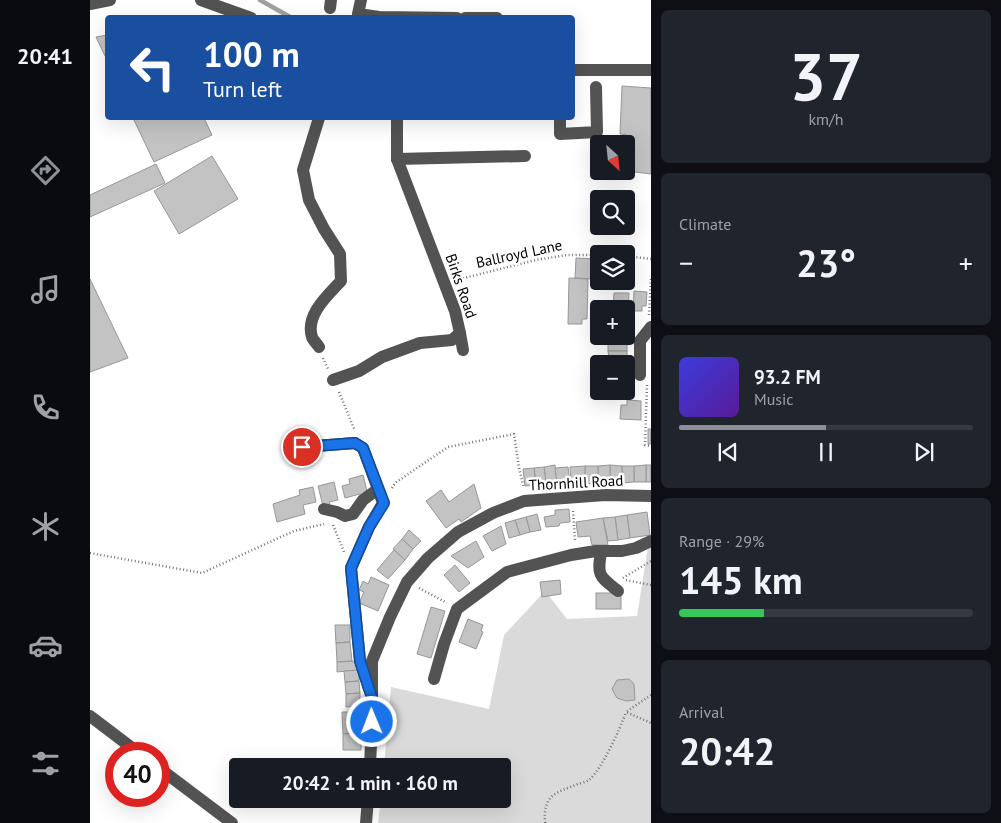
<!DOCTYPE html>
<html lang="en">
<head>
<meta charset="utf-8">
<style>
	:root { --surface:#171b24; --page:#20242c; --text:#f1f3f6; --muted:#9ea1a6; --line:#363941; --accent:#8c9099 }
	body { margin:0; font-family:"PT Sans",sans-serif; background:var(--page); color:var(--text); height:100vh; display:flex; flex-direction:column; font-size:19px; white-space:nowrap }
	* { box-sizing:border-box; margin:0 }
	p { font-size:16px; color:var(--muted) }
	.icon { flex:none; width:28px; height:28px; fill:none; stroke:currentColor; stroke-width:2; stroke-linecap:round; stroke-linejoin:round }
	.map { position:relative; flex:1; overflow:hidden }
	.drawer { display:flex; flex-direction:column; gap:10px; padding:10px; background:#0d0f14; width:350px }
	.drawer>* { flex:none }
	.guide { position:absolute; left:15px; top:15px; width:470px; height:105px; border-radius:5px; box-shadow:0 5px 20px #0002; background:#1a4fa0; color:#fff; overflow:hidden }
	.needle { width:32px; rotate:153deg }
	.fabs { position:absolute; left:500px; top:135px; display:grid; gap:10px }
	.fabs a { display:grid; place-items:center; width:45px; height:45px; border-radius:5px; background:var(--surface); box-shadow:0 5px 20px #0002; font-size:25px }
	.speed { position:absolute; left:15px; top:742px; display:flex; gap:10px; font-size:25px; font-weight:700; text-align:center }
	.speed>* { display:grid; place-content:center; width:65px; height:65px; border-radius:50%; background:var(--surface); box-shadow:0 5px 20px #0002; line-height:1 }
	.speed .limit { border:8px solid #d22; background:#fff; color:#111 }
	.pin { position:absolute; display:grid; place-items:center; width:42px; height:42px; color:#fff; margin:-21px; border:2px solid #fff; border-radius:50%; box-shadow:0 1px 5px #0007 }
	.me { position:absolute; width:55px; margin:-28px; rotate:359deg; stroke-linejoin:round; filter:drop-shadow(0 0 4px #0008) }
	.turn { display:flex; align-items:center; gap:18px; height:105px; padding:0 15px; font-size:22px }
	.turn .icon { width:65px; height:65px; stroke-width:2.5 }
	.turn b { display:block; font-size:35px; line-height:42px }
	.big { font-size:38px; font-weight:700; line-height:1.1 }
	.drawer .card { flex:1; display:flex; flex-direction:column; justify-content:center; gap:8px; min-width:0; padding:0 18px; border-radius:8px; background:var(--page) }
	.drawer .dial { align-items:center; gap:0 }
	.dial b { font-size:65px; line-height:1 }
	.song { display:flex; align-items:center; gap:15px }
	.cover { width:60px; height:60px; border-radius:8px; background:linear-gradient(135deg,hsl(240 70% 55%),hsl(270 70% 35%)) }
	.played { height:5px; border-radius:2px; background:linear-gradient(90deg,var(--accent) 50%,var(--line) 50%) }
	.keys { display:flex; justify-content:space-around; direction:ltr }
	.heat { display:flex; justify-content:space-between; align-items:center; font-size:28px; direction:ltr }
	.charge { height:8px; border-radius:4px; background:linear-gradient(90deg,#34c759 29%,var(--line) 0) }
	.trip { position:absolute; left:139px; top:758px; width:282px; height:50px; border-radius:5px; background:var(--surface); box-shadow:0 5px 20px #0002; font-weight:700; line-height:50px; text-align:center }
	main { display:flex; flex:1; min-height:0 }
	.tabs { display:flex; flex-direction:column; width:90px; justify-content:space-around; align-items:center; background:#090b0e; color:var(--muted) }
	.tabs .icon { width:35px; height:35px }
	.tabs .current { color:var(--accent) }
	.tabs b { font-size:22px; color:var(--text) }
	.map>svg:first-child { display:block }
	.green { fill:#dadada }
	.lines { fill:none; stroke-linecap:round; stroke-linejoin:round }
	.stream { stroke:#a1a1a1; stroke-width:4.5 }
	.building { fill:#c3c3c3; stroke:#979797 }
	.path { stroke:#757575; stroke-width:2.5; stroke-dasharray:1 2.5; stroke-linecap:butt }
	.minor { stroke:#535353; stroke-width:12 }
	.route-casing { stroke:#114b97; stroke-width:12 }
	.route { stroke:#1a73e8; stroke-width:9 }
	.labels { text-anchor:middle; stroke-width:5; stroke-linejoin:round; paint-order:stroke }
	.street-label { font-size:15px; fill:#000; stroke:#fff }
</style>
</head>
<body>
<main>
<nav class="tabs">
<b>20:41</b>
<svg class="icon current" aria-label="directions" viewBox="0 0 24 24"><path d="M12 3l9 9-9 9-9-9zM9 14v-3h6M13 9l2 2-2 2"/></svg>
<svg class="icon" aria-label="music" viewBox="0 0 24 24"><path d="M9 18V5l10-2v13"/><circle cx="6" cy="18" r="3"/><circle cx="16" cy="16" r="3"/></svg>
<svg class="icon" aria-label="phone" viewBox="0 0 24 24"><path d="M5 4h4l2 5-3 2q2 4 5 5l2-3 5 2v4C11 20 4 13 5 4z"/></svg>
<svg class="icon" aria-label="climate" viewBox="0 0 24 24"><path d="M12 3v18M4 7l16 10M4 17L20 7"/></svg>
<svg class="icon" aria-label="car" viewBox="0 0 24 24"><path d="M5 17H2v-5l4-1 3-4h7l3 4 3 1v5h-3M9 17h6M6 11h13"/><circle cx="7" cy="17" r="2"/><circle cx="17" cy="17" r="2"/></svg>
<svg class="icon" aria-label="filters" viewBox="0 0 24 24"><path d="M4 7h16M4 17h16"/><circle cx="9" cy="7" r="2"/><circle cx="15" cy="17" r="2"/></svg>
</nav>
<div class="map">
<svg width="561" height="823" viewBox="0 0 561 823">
	<rect width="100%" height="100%" fill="#fff"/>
	<!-- green -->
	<path class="green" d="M558,547H561V823H288L291,799H412V766H294L301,687L399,709L414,635L455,591L477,619L547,616Z"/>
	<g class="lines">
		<!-- stream -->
		<path class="stream" d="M170,0L202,18"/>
	</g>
	<!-- building -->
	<g class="building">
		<path d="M18,35V62L6,37Z"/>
		<path d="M532,86L561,88V174L537,171V135L530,134Z"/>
		<path d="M43,118H114L122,135L64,162Z"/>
		<path d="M122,156L148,199L89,234L64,191Z"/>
		<path d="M66,164L75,183L0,217V195Z"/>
		<path d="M486,258L507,259L505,279L485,278Z"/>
		<path d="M479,278L498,279L497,319H492V324H478Z"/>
		<path d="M0,279L38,358L0,372Z"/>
		<path d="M544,291L557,292L556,306H552V311H543Z"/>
		<path d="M524,293H539L538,313H536V309L523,308Z"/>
		<rect x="518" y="343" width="19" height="8"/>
		<path d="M518,351H537V358H519Z"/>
		<path d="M519,358H537V365L519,364Z"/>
		<path d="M537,400L551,401V420L530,419L531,405H537Z"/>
		<rect x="558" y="429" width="3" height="15"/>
		<path d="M465,465L467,483H456L454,467Z"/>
		<path d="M520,465L532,466L533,483H520Z"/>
		<path d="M520,465V483H508V466Z"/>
		<rect x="556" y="465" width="5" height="17"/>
		<path d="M556,465V482H544V466Z"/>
		<path d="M495,466H508V483L495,484Z"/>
		<path d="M495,466V484H481L480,467Z"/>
		<path d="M532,466H544V482L533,483Z"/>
		<path d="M454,467L456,483L446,485L444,468Z"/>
		<path d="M478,467L480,482L467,483L465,468Z"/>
		<path d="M444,468L446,485L435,486L433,469Z"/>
		<path d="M273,475L278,495L271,497L270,494L255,498L252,486L260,484L259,479Z"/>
		<path d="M244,482L248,500L239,502L240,504L233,506L228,486Z"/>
		<path d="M384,484L391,508L371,522L369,519L356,528L336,501L351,490L359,502Z"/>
		<path d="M223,487L226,502L213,505L215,514L187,522L183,504L210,495L209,490Z"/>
		<path d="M479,509L480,522L470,523L469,526L456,527L454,517L465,515V510Z"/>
		<path d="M557,512L560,535L540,538L537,515Z"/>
		<path d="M447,514L451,530L440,532L436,517Z"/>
		<path d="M537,515L540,538L528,540L525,517Z"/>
		<path d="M436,517L440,532L430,535L425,520Z"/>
		<path d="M525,517L528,540L518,541L513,518Z"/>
		<path d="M513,518L518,545H502L500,536L488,537L486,522Z"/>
		<path d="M425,520L430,535L419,538L415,523Z"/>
		<path d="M411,526L416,544L402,551L393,536Z"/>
		<path d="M319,530L331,541L323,549L312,539Z"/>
		<path d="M312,539L323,549L315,560L303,549Z"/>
		<path d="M386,541L394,557L378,568L361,556Z"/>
		<path d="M304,550L315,560L298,579L287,570Z"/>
		<path d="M365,565L380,583L369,592L354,575Z"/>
		<path d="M281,577L299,585L288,611L269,603L274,592L269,590L273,581L278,584Z"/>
		<path d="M470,580L471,594L452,597L450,582Z"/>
		<rect x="506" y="593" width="25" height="16"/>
		<path d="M341,607L355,611L341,658L327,654Z"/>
		<path d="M378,619L393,625L391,631L393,632L386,649L369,642Z"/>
		<path d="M245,625H260V642L246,643Z"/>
		<path d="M260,642L262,661L247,662L246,643Z"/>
		<path d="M266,661L269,670L247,672V662Z"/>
		<path d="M269,670V681L255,682L254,671Z"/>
		<path d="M539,679L544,684L545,700L536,701L527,698L522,689L527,680Z"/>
		<path d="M269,681L270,693L256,694L255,682Z"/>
		<path d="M270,693V706L256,707V694Z"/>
		<path d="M252,712H271V733L253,734Z"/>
		<path d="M271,733V750H253V734Z"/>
	</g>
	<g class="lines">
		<!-- path -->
		<g class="path">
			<path d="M536,256L561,259"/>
			<path d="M366,280L446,260L477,255H509"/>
			<path d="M559,315L561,279"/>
			<path d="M233,358L238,369"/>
			<path d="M557,385L555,445L561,446"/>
			<path d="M249,392L265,431"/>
			<path d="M302,488L305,483L358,447L424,434L429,468L434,488"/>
			<path d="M483,511L485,540"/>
			<path d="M243,525L254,552"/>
			<path d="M0,553L112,573L204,531L234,524"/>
			<path d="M533,578L561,561"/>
			<path d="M536,580L561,585"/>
			<path d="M329,588L357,603"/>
			<path d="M561,695L536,712L561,723"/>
			<path d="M455,823C453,794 466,793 488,784C491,783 496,782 499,780C512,769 530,729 536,712"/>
		</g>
		<!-- minor -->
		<g class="minor">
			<path d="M111,0L161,18"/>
			<path d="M271,0L268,14L289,17L367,18"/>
			<path d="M0,4L20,0"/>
			<path d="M240,8L241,0"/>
			<path d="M375,18H407"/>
			<path d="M482,70H561"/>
			<path d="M470,118V134L507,132L506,87"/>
			<path d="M307,159L435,156"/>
			<path d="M370,333L373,350"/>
			<path d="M229,347C227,344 223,340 222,337C215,315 238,295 251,281L250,254L234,229L219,200L213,170L229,118"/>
			<path d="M550,375V341L561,327"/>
			<path d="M243,380L269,371L292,357L330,343L362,340L370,333L365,311L307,159V118"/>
			<path d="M212,447L265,443L273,448L293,503L279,527L261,568L270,661L279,689"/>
			<path d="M234,509L247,512L255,516L263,514L273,500L288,489"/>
			<path d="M511,552C507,576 509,576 528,591"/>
			<path d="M344,679L354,644L367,609L417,572L481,555L506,551H532L546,548L561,541"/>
			<path d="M0,716L50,754"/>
			<path d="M280,766L282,722V661L300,617L317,582L338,558L368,532L403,513L434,501L515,495L561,496"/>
			<path d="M69,768L142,823"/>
			<path d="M276,823L278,799"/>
		</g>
	</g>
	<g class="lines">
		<defs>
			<path id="route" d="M212,447L265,443L273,448L294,503L279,527L261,568L270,661L282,698V722"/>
		</defs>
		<!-- route casing -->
		<use href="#route" class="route-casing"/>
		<!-- route -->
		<use href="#route" class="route"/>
	</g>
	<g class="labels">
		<!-- street labels -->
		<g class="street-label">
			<text transform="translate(429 254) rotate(-12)" y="5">Ballroyd Lane</text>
			<text transform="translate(371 286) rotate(71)" y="5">Birks Road</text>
			<text transform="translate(486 483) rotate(-3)" y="5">Thornhill Road</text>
		</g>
	</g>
</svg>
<div class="fabs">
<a><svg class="needle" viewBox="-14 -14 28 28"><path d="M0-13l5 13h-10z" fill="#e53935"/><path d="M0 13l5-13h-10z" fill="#9ea1a6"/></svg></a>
<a><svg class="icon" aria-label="search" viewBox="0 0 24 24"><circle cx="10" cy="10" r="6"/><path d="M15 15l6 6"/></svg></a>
<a><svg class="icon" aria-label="layers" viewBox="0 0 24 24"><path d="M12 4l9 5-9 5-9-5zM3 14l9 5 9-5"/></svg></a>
<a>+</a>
<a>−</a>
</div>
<div class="speed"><div class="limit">40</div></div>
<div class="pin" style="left:212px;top:447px;background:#d93025"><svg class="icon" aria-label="arrive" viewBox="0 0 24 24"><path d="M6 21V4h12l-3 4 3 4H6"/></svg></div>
<svg class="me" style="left:282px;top:722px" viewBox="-20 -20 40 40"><circle r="17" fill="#1a73e8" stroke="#fff" stroke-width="3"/><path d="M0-11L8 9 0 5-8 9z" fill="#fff"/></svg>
<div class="trip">20:42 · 1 min · 160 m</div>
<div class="guide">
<div class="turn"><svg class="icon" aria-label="left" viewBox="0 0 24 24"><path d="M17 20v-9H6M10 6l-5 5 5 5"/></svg><div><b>100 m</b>Turn left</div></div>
</div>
</div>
<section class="drawer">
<div class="card dial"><b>37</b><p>km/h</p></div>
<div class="card"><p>Climate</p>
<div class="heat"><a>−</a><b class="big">23°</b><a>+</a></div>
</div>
<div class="card">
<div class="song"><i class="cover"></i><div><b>93.2 FM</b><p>Music</p></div></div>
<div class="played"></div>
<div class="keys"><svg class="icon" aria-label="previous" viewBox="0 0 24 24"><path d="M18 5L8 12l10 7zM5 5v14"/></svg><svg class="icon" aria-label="pause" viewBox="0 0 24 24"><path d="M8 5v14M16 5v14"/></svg><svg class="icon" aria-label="next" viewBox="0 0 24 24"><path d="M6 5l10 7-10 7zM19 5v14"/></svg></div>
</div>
<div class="card"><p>Range · 29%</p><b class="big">145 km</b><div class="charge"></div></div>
<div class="card"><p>Arrival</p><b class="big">20:42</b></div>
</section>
</main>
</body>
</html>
